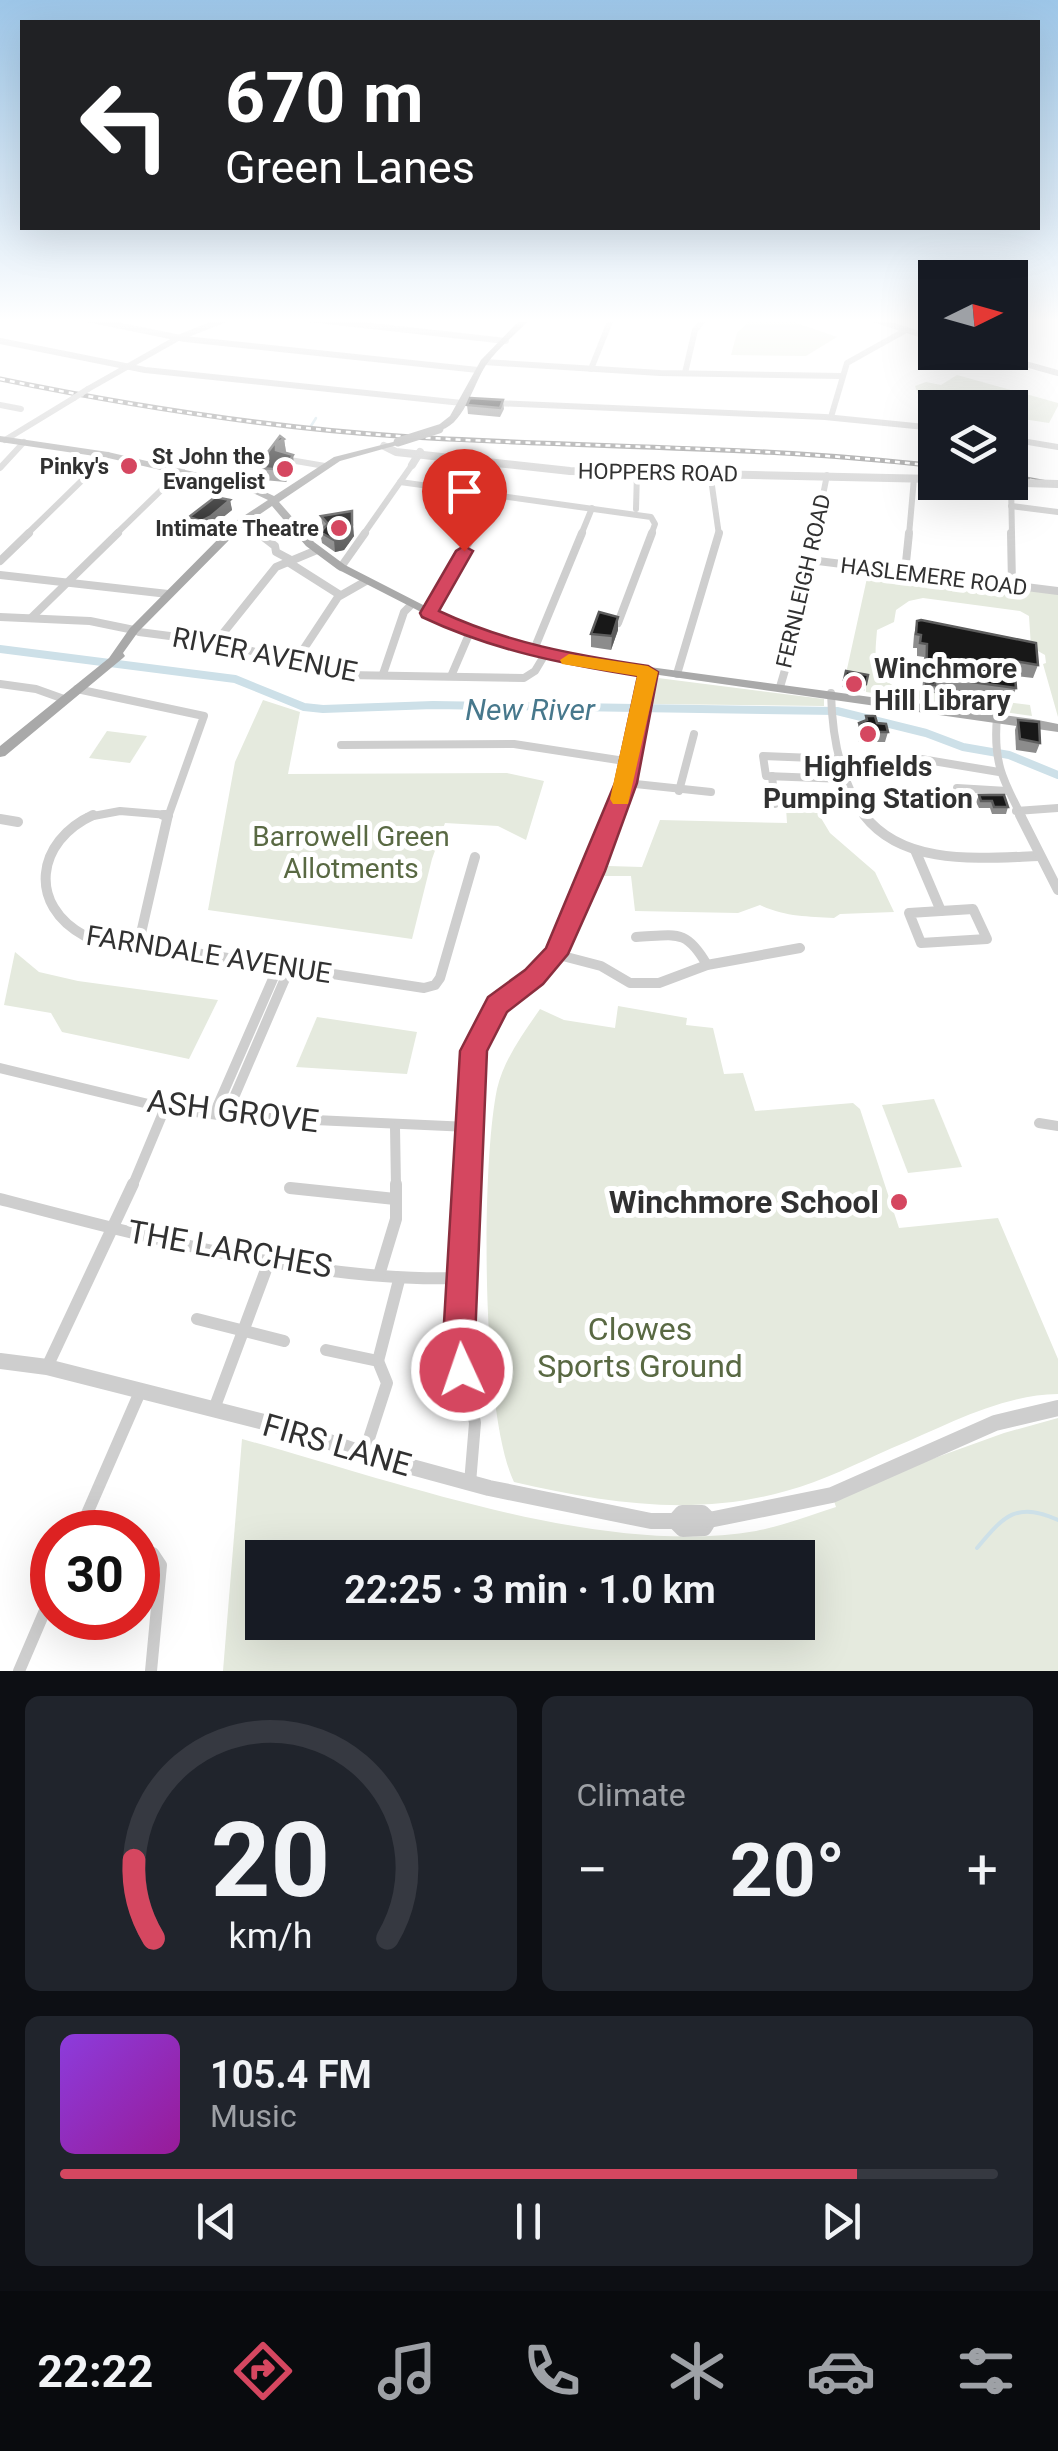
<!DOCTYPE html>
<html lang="en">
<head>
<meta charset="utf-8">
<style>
	:root { --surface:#171b24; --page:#20242c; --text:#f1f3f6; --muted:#9ea1a6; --line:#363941; --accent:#d54760 }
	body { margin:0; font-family:Roboto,sans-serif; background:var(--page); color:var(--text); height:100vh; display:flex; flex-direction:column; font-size:38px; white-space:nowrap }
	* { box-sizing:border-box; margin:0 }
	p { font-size:32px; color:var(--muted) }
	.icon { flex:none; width:55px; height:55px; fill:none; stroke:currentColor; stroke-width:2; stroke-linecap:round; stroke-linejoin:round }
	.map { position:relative; height:1671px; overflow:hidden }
	.details { display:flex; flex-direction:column; gap:25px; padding:25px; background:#0d0f14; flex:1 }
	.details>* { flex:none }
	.guide { position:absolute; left:20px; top:20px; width:1020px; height:210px; border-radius:0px; box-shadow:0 10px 40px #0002; background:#202124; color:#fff; overflow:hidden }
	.needle { width:65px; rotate:85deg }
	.buttons { position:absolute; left:918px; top:260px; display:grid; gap:20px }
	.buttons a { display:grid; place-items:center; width:110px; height:110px; border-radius:0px; background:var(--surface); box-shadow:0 10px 40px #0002; font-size:50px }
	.speed { position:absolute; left:30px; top:1510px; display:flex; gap:20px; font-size:50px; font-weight:700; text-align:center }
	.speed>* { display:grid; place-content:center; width:130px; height:130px; border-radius:50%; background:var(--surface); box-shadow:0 10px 40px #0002; line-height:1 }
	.speed .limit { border:15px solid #d22; background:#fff; color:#111 }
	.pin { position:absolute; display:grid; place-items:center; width:85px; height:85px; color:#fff; margin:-102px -42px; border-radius:50% 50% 50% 0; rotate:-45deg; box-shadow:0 0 10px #0007 }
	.pin .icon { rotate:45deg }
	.me { position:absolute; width:110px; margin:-55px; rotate:357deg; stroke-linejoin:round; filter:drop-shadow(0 0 8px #0008) }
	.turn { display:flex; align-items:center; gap:35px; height:210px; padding:0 40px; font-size:45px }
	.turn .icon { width:130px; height:130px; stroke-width:2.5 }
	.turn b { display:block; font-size:70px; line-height:85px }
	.big { font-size:75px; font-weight:700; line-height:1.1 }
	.details .tile { flex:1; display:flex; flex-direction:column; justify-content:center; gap:15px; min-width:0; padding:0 35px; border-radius:15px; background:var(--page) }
	.details .dial { align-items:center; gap:0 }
	.dial svg { height:260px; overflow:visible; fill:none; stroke:var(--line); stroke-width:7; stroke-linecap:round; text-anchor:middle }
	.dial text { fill:var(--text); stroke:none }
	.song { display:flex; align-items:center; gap:30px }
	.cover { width:120px; height:120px; border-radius:15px; background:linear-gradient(135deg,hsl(270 70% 55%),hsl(300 70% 35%)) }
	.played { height:10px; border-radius:5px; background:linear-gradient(90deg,var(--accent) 85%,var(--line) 85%) }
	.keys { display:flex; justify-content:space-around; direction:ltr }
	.heat { display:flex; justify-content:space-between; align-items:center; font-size:55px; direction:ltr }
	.details .tiles { flex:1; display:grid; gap:25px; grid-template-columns:1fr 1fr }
	.tile:last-child { grid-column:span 2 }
	.trip { position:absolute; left:245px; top:1540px; width:570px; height:100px; border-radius:0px; background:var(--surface); box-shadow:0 10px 40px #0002; font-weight:700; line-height:100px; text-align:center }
	.menu { display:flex; height:160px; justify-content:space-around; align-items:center; background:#090b0e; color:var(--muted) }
	.menu .icon { width:70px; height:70px }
	.menu .selected { color:var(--accent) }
	.menu b { font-size:45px; color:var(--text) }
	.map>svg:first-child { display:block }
	.green { fill:#e5eade; fill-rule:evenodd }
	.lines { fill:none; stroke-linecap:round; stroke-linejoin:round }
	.stream-far1 { stroke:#cde0e8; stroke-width:2.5 }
	.stream { stroke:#cde0e8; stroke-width:4 }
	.canal { stroke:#cde0e8; stroke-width:8 }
	.minor-far3 { stroke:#cecece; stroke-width:6 }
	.minor-far2 { stroke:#cecece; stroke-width:8 }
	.minor-far1 { stroke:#cecece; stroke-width:10 }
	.minor { stroke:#cecece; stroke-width:12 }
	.tertiary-far1 { stroke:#cecece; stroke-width:8 }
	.tertiary { stroke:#cecece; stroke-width:16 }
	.primary { fill:#a9a9a9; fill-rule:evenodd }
	.rail-casing { stroke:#868686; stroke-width:5 }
	.rail { stroke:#fff; stroke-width:2.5; stroke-dasharray:5; stroke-linecap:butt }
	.minor-bridge { stroke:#cecece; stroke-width:6 }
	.tertiary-bridge { stroke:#cecece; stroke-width:8 }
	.primary-bridge { stroke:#a9a9a9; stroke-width:9 }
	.wall { fill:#8c8c8c }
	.shaded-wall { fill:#5d5d5d }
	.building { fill:#181818; stroke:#5d5d5d; stroke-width:2.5 }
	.route { fill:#d54760; stroke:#8a2e3e; stroke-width:2.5 }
	.slow { fill:#f59e0b }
	.poi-dot { fill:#d54760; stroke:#fff; stroke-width:4 }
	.labels { text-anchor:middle; stroke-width:10; stroke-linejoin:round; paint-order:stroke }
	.far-poi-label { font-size:22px; font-weight:bold; fill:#313131; stroke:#fff; text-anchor:end }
	.far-street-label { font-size:22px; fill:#313131; stroke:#fff }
	.street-label { font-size:28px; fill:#313131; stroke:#fff }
	.poi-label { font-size:28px; font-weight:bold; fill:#313131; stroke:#fff; text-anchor:start }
	.park-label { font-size:28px; fill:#596943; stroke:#fff }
	.water-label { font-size:30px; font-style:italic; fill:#47788c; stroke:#fff }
	.near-street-label { font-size:32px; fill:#313131; stroke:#fff }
	.near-poi-label { font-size:32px; font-weight:bold; fill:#313131; stroke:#fff; text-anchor:end }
	.near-park-label { font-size:32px; fill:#596943; stroke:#fff }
</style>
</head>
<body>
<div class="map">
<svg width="1058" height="1671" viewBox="0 0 1058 1671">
	<rect width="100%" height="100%" fill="#fff"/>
	<!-- green -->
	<g class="green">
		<path d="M751,319H785L837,337L806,356L731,355L737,333Z"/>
		<path d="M957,375L1058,403V406L1049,423L1010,417V408L921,403L915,386L926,382L941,385Z"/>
		<path d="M869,569L1058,591V717L1043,664L1046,663L1045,655L1031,647L1029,616L1020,611L923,598L909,601L896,610L894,622L877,630C875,656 871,677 899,688L1030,705L1032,716L866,692V682L845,678Z"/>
		<path d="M658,678L824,699V706L651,704Z"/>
		<path d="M263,700L300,712L288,774L507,773L544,781L526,840L498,826L445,823L432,859L412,939L208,910L235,762Z"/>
		<path d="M107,731L147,736L130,763L89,758Z"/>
		<path d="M786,808H815L830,833L875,872L894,912L840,914L834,918C807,916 786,917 760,905L738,913L635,911L631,876H604L608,866L642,867L660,820L787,823Z"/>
		<path d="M15,952L39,972L78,981L218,1000L189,1059L62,1032L51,1013L4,1005Z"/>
		<path d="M618,1006L687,1018L686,1025L713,1028L724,1074L743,1073L755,1111L853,1103L860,1109L899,1228L998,1218L1058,1359V1394C999,1395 946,1426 892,1448C858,1463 823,1481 786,1491C695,1517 605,1503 514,1482C481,1413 481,1166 497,1089C504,1059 523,1034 540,1009L564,1020L615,1028Z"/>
		<path d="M317,1017L417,1032L407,1074L296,1067Z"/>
		<path d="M934,1099L962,1167L908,1173L882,1105Z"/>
		<path d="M1058,1418V1671H223L242,1439C392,1480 602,1558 756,1531C783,1526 810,1515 836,1507L832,1495L1004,1433ZM262,1558H798V1622H262Z"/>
	</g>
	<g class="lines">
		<!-- stream-far1 -->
		<path class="stream-far1" d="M311,426L316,418"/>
		<!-- stream -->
		<path class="stream" d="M977,1548C1004,1516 1016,1501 1058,1520"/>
		<!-- canal -->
		<path class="canal" d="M0,649L235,679L304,707L323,709L433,705L837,711L926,733L963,747L1009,755L1058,775"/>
		<!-- minor-far3 -->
		<g class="minor-far3">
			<path d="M87,319L185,339L478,370"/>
			<path d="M309,319L506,341"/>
			<path d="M872,319L935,339"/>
			<path d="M0,341L145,370L462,403"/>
			<path d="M982,352L1058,373"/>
			<path d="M484,362L660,373L841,376"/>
			<path d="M591,369L611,319"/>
			<path d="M685,373L695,330L704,319"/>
			<path d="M88,389L178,338L226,319"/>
			<path d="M495,403L825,417L935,428"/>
			<path d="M0,405L21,409"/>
			<path d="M831,417L847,363L906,330"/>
			<path d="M1010,439L1058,447"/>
			<path d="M5,440L74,398"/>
			<path d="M284,459L325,466"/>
			<path d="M0,468L24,442"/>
			<path d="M710,472L719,535"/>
			<path d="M400,482L651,517L655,524L651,535"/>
			<path d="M1011,483L1012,535"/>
			<path d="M1011,506L1058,512"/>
			<path d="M636,509L637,472"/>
			<path d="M26,535L108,455"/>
			<path d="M115,535L182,470"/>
			<path d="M363,535L412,465"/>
			<path d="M472,535L495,495"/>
			<path d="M581,535L592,508"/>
			<path d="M815,535L827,475"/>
			<path d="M909,535L914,478"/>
		</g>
		<!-- minor-far2 -->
		<g class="minor-far2">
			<path d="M1011,533L1012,584"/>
			<path d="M262,536L275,546L276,552L291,560"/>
			<path d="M810,560L1058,591"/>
			<path d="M0,561L29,533"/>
			<path d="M288,562L340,595"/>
			<path d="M341,567L365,533"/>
			<path d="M905,572L909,533"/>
			<path d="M0,575L168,594"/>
			<path d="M429,613L474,533"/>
			<path d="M0,617L90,621L134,630"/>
			<path d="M32,617L118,533"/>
			<path d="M618,623L652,533"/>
			<path d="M139,632L216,642L346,675L524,678L535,671L544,656"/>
			<path d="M216,642L276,567L317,550"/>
			<path d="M533,652L582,533"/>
			<path d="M295,662L338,597L366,581"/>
			<path d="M383,674L404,612L411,605"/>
			<path d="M452,674L470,632"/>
			<path d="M677,674L719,533"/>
			<path d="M0,684L36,689L64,699"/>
			<path d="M780,687L795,636L816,533"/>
			<path d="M77,689L204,716L168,817"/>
			<path d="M831,693C832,736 840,782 866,817"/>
			<path d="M997,717C993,761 1002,779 1022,817"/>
			<path d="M341,745L514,744L631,762"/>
			<path d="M839,759L763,756L766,776L844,779"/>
			<path d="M921,759L999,772"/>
			<path d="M772,776L775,804"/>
			<path d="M626,783L711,792"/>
			<path d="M957,788L1007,791"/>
			<path d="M679,791L694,734"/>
			<path d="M1016,811L1058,808"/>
			<path d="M88,817L120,811L168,815"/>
			<path d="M612,817L626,783L648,672"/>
		</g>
		<!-- minor-far1 -->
		<g class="minor-far1">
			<path d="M93,815C36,841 27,905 85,936L424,988L435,985L440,978L475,857"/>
			<path d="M163,815H168"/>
			<path d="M864,815C904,867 981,858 1039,856"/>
			<path d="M1020,815L1058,890"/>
			<path d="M0,819L18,822"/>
			<path d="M915,850L941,911"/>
			<path d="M973,909L987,939L921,943L909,913Z"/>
			<path d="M636,937C676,935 686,928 707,965"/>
			<path d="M139,942L168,815"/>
			<path d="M555,954L601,966L630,983H659L707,965L800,948"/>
			<path d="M0,1068L165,1108L226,1116L469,1127"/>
			<path d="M214,1114L279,965"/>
			<path d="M226,1116L290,967"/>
			<path d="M1039,1123L1058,1126"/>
			<path d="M395,1127L396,1187"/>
			<path d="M132,1187L165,1108"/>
			<path d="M466,1187L473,1051L497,1004L548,965L613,815"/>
		</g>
		<!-- minor -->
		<g class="minor">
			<path d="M467,1184L459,1341L475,1423L470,1483"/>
			<path d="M290,1188L395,1199"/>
			<path d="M0,1199C141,1236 317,1283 462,1278"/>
			<path d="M379,1275L396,1219V1184"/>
			<path d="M197,1319L284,1341"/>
			<path d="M326,1350L378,1361L387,1383L364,1454"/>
			<path d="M378,1361L399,1280"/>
			<path d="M47,1367L133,1184"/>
			<path d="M214,1409L270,1259"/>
			<path d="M79,1532L140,1392"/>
			<path d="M138,1549L153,1553L161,1565L151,1671"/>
			<path d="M19,1671L52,1594"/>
		</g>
		<!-- tertiary-far1 -->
		<g class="tertiary-far1">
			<path d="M384,446L396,452L570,471L935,479"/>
			<path d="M412,465L420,452"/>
			<path d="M1000,482L1024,483"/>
		</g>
		<!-- tertiary -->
		<g class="tertiary">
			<path d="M0,1361L47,1367L292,1429L364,1454L489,1488L651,1521H675L683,1529L704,1528L709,1520L832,1495L995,1423L1058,1408"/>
			<path d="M675,1521L682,1513H702L709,1520"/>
		</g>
		<!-- primary -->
		<g class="primary">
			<path d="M521,319H530C516,334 498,348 486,365C472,386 464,428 436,431V427L450,416L481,360Z"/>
			<path d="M0,436L108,452L250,485L274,496L334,457L401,440V444L340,461L279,502L314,542L345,565L470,629L546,653L1033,719L1058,724V732L540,658L462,633L337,569L306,546L272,506L244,525L138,632L123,653L125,656L123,658L5,756L0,757V746L109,658L130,628L236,521L268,500L244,489L108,458L0,442Z"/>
		</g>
		<defs>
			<g id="rail">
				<path d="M0,379C131,406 264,427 398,436C577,448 756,445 935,466"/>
				<path d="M1010,476L1058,485"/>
			</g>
		</defs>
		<!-- rail casing -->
		<use href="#rail" class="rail-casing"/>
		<!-- rail -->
		<use href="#rail" class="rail"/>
		<!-- minor-bridge -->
		<path class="minor-bridge" d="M74,398L88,389"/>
		<!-- tertiary-bridge -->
		<path class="tertiary-bridge" d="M1024,483L1058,484"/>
		<!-- primary-bridge -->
		<path class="primary-bridge" d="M398,442L439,429"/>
	</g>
	<!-- wall -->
	<g class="wall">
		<path d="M503,400L504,409L500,417L468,414L467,405Z"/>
		<path d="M284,439L286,452H284L293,455L294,468L286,482L263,480V477H261L259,464Z"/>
		<path d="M230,500L232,510L212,526L203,530L191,527L189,517Z"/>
		<path d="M321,516L354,536L344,550L335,552L322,543L320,532L323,529Z"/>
		<path d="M917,621L1038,665L1033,678L1015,676L1016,688L1011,702L946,693H933L931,699L922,698L924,657L917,656V648H913L914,635Z"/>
		<path d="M618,630L611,650L591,647V634Z"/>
		<path d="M846,671L868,675L864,691L842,687Z"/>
		<path d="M866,716L888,732L885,742H859L857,734L859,723L865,721Z"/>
		<path d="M1018,720L1040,743L1036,753L1016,750L1015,730Z"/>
		<path d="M979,795L1008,807L1006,814H992L990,808H979L976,802Z"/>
	</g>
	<!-- shaded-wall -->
	<g class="shaded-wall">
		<path d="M284,439L286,452L278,455V462L276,443Z"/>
		<path d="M293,455L294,468L286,482L284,470Z"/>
		<path d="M230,500L232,510L212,526L203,530L201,521Z"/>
		<path d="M352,511L354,536L344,550L335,552L334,540Z"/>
		<path d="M618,617V630L611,650L612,636Z"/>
	</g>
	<!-- building -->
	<g class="building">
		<path d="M470,398L503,400L500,408L467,405Z"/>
		<path d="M280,436L284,439L276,443V450L293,455L284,470L261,468L263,465L259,464Z"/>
		<path d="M215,497L230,500L211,516L201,521L189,517Z"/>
		<path d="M352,511V525L343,538L334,540L320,532L328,524L321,516Z"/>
		<path d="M599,612L618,617L612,636L591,634Z"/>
		<path d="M921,620L1036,643L1038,665L1014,661L1016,688L950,679H935V685L926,684L927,644L920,643L921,635L916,634L917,621Z"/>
		<path d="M846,671L868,675L866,684L844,680Z"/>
		<path d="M866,716H875L877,723L886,724L888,732H862L859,723L867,720Z"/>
		<path d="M1018,720L1039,722L1040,743L1020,739Z"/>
		<path d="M979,795H1004L1008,807H994L992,801H981Z"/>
	</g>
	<!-- sky -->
	<linearGradient id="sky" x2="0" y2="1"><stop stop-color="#9dc6e8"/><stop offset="0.58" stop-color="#fff"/><stop offset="1" stop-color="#fff" stop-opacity="0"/></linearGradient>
	<rect width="1058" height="553" fill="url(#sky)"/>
	<!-- route -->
	<path class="route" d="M464,546L473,551L439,611C507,643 575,655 648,666L658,672L637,783L605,871L568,954L543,984L507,1012L487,1051L475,1340L479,1370L474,1382L462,1387L451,1382L443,1340L460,1051L488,997L525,970L546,948L615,783L638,676C562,664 492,650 422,617L420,613L456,551Z"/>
	<!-- slow -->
	<path class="slow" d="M569,654L648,666L658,672L628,804H613L610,799L637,676L562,664L560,660Z"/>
	<!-- markers -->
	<g class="poi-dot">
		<circle cx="129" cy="466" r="10"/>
		<circle cx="285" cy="469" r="10"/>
		<circle cx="339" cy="528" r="10"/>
		<circle cx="854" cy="684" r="10"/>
		<circle cx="868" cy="734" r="10"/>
		<circle cx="899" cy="1202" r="10"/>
	</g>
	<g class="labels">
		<!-- far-poi labels -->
		<g class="far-poi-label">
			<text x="265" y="464">St John the<tspan x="265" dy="25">Evangelist</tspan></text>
			<text x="109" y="474">Pinky's</text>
			<text x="319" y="536">Intimate Theatre</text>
		</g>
		<!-- far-street labels -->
		<g class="far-street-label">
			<text transform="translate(658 472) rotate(1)" y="8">HOPPERS ROAD</text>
			<text transform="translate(934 576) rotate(7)" y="8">HASLEMERE ROAD</text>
			<text transform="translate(803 581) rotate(-77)" y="8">FERNLEIGH ROAD</text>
		</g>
		<!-- street labels -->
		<g class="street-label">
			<text transform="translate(265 654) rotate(11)" y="10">RIVER AVENUE</text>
			<text transform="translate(209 954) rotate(9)" y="10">FARNDALE AVENUE</text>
		</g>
		<!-- poi labels -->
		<g class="poi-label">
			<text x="874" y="678">Winchmore<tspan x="874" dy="32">Hill Library</tspan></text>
			<text x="868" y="776" text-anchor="middle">Highfields<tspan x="868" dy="32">Pumping Station</tspan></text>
		</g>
		<!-- park labels -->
		<g class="park-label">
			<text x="351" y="846">Barrowell Green<tspan x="351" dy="32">Allotments</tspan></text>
		</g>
		<!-- water labels -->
		<g class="water-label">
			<text x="530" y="720">New River</text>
		</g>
		<!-- near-street labels -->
		<g class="near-street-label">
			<text transform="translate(233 1111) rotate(7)" y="11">ASH GROVE</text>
			<text transform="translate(230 1249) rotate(10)" y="11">THE LARCHES</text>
			<text transform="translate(337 1445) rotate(16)" y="11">FIRS LANE</text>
		</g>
		<!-- near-poi labels -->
		<g class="near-poi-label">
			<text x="879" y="1213">Winchmore School</text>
		</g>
		<!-- near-park labels -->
		<g class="near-park-label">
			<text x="640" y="1340">Clowes<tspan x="640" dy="37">Sports Ground</tspan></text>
		</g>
	</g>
</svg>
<div class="buttons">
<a><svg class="needle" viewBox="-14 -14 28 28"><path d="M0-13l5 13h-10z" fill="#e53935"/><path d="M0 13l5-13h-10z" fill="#9ea1a6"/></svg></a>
<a><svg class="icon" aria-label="layers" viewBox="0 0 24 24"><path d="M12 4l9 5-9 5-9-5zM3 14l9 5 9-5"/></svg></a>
</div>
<div class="speed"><div class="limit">30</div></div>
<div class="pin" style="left:464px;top:551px;background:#d93025"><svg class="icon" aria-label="arrive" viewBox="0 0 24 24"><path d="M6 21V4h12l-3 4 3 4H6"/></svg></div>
<svg class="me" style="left:462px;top:1370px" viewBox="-20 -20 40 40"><circle r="17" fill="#d54760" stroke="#fff" stroke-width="3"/><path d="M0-11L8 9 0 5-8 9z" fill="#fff"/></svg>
<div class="trip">22:25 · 3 min · 1.0 km</div>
<div class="guide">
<div class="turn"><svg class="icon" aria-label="left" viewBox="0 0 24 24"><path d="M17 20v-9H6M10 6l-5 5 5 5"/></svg><div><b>670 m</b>Green Lanes</div></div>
</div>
</div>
<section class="details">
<div class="tiles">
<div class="tile dial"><svg viewBox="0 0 100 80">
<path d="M14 69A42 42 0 1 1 86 69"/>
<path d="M14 69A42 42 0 0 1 8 45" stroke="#d54760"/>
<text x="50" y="56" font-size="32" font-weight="700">20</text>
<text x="50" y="72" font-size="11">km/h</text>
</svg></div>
<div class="tile"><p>Climate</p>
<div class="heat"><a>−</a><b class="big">20°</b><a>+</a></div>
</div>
<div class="tile">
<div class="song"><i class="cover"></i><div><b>105.4 FM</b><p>Music</p></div></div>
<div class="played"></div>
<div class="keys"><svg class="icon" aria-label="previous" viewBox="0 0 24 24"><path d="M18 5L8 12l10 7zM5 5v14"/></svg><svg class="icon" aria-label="pause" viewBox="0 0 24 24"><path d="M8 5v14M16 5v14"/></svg><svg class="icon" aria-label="next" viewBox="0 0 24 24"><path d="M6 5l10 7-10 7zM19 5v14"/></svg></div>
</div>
</div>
</section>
<nav class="menu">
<b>22:22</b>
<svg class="icon selected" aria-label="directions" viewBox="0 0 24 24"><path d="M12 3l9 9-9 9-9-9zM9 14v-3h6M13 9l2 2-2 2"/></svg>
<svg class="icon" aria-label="music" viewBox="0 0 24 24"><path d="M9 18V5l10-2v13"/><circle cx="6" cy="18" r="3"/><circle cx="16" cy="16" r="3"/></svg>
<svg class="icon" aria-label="phone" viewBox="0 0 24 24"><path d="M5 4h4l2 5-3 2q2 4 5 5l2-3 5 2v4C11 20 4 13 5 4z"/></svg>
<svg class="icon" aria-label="climate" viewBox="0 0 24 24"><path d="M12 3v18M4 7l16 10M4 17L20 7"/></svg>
<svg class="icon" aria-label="car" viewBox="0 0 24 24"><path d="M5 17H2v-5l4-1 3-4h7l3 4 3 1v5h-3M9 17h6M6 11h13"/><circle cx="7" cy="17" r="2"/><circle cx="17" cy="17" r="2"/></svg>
<svg class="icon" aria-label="filters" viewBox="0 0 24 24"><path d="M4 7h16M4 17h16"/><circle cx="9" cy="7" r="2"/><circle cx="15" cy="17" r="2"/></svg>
</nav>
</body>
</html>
